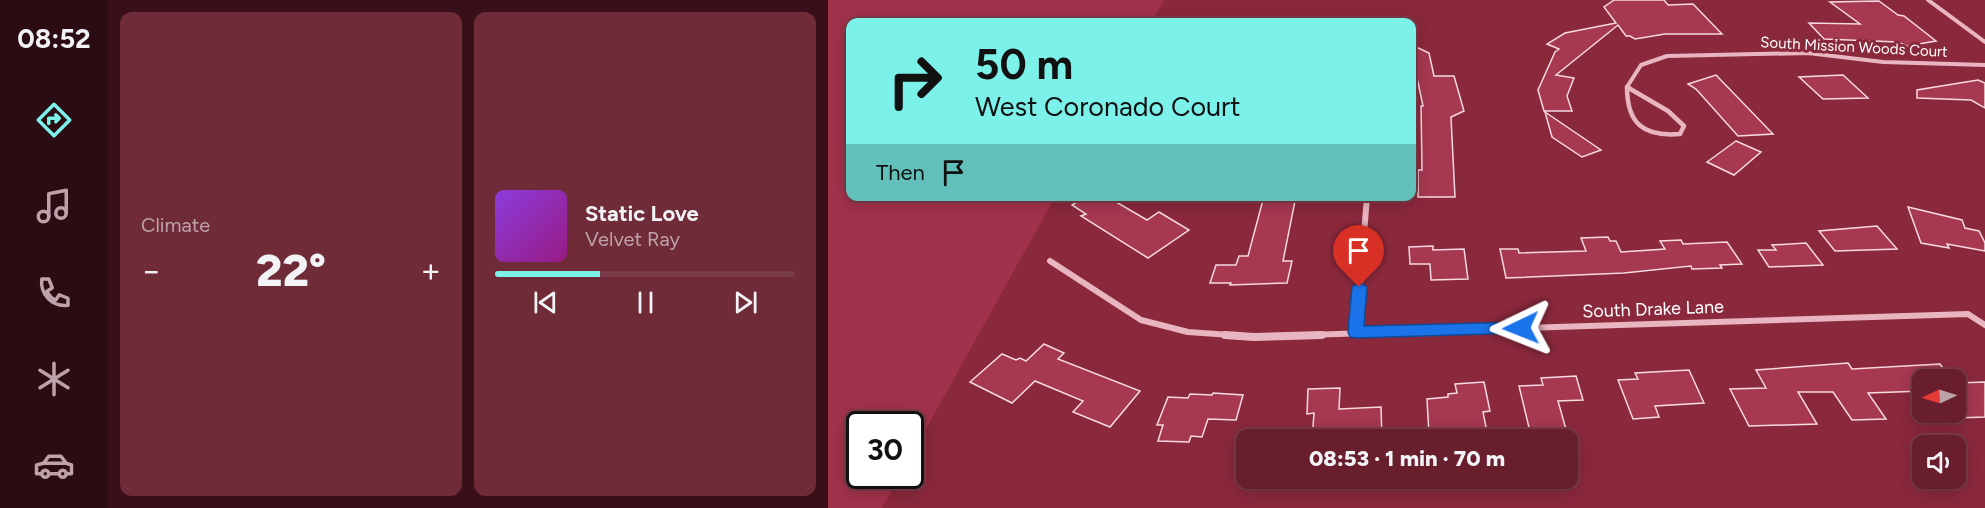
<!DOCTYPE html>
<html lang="en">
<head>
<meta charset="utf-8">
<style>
	:root { --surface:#681e2d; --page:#702b39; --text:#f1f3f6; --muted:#bda2aa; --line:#7b3c49; --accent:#7bf1ea }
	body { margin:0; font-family:Figtree,sans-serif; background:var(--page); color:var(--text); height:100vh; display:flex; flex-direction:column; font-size:22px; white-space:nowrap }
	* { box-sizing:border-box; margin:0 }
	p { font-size:20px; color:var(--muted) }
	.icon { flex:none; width:33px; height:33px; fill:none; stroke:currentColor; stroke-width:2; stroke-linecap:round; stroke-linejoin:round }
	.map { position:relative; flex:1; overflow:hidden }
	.side { display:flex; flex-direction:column; gap:12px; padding:12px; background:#391019; width:720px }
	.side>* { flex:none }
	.top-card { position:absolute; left:18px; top:18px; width:570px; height:183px; border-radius:12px; box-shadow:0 3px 15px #0003,0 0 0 2px var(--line); background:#7bf1ea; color:#111; overflow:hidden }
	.needle { width:39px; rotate:266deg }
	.controls { position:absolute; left:1084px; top:369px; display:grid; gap:12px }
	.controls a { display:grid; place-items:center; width:54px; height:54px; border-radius:12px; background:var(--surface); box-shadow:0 3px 15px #0003,0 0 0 2px var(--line); font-size:30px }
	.speed { position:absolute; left:18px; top:411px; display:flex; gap:12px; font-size:30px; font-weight:700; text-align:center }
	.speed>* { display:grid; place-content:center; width:78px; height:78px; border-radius:50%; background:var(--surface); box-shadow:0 3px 15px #0003,0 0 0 2px var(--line); line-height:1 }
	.speed .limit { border:3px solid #111; border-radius:9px; background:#fff; color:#111 }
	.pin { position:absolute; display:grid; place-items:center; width:51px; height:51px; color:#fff; margin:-62px -26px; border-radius:50% 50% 50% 0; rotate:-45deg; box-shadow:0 0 6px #0007 }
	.pin .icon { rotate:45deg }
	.me { position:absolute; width:66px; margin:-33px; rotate:268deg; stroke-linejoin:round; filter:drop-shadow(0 0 4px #0008) }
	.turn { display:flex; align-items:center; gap:21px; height:126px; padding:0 30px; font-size:27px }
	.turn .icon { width:78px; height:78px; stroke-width:2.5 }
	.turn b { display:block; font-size:42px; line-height:51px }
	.then { display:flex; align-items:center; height:57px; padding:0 30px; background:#0003; gap:12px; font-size:22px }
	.big { font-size:45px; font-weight:800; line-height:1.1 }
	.side .card { flex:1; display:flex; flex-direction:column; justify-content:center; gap:9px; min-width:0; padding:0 21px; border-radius:12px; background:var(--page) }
	.song { display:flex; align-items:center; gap:18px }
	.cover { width:72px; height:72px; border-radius:9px; background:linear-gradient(135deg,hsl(270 70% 55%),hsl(310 70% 35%)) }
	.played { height:6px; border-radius:3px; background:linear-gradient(90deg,var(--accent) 35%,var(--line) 35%) }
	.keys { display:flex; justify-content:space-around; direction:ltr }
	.heat { display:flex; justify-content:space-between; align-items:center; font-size:33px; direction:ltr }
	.side .tiles { flex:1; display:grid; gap:12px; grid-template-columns:repeat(2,1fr) }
	.trip { position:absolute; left:408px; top:429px; width:342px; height:60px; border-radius:12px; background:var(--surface); box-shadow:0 3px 15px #0003,0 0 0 2px var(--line); font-weight:800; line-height:60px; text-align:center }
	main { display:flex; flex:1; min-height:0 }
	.tab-bar { display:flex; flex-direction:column; width:108px; justify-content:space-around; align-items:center; background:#2a0c12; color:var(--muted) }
	.tab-bar .icon { width:42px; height:42px }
	.tab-bar .on { color:var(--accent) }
	.tab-bar b { font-size:27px; color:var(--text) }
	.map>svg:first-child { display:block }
	.green { fill:#a1324b }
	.building { fill:#a63850; stroke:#f7d9e0; stroke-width:1.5 }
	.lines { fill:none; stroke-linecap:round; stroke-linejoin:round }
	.street-far3 { stroke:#e9b5c1; stroke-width:4 }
	.street-far2 { stroke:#e9b5c1; stroke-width:4.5 }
	.street-far1 { stroke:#e9b5c1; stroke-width:6 }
	.street { stroke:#e9b5c1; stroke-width:8 }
	.route { fill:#1a73e8; stroke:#114b97; stroke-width:1.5 }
	.labels { text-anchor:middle; stroke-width:6; stroke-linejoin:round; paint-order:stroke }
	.far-street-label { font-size:15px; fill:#fff; stroke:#8a283c }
	.street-label { font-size:18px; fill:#fff; stroke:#8a283c }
</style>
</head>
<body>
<main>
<nav class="tab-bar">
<b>08:52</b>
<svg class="icon on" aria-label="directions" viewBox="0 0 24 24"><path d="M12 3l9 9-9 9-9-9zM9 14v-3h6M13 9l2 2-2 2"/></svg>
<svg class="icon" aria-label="music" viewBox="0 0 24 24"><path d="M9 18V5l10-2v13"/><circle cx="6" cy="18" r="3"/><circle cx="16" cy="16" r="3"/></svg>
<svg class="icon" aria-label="phone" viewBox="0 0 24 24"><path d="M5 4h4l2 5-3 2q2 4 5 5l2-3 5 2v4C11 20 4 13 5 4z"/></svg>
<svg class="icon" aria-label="climate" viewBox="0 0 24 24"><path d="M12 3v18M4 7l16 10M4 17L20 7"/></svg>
<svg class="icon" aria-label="car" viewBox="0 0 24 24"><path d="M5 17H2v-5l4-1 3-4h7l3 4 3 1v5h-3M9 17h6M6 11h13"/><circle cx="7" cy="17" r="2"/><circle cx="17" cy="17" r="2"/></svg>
</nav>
<section class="side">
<div class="tiles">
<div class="card"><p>Climate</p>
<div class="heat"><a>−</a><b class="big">22°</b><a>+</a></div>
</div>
<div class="card">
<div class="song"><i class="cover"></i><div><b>Static Love</b><p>Velvet Ray</p></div></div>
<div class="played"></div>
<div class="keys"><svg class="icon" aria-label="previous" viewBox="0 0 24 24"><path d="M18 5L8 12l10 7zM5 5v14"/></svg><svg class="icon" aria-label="pause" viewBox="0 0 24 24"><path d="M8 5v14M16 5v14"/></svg><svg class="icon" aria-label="next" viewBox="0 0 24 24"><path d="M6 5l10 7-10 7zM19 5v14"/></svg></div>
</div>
</div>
</section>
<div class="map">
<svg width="1157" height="508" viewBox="0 0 1157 508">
	<rect width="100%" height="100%" fill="#8a283c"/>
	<!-- green -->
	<path class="green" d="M0,0H336L323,22H22V196L227,197L83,456L82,424H32V476H72L54,508H0Z"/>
	<!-- building -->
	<g class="building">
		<path d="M786,0H836L840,5L865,4L894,34H837L807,39L802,36H798L790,25L728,75L746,78L739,96L744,111H716L710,90L727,52L731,49L719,44L737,33L788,23L776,7Z"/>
		<path d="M1051,1L1070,15L1076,16L1108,41L1079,46L1070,42L996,39L981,23L1032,24L1002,2Z"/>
		<path d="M584,45L601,53L606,76H626L636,111L623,117L627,197H590V170H594L593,106H595L584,54Z"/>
		<path d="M888,75L945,134L910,136L868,89L860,84Z"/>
		<path d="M1015,75L1040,98L995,99L971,77Z"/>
		<path d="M1150,80L1157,83V108L1143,100L1089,98V90Z"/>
		<path d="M717,112L773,150L754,157L724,137Z"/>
		<path d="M908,141L933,152L906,175L879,162Z"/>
		<path d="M259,196H278L319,220L331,212L361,230L320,258L253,216L258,214L244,205Z"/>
		<path d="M436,196H468L455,261H464L459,283L402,285L403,283H382L388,265H408L411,256H420Z"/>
		<path d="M1080,207L1134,220L1137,228L1151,231L1157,243V251L1119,244L1121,248L1093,243Z"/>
		<path d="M1049,226L1069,249L1007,251L991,231Z"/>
		<path d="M780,237L782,241H788L793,252L837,249L832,241L853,240L855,244L899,242L914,264L892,265L894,268L864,269L863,266L796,273L678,278L672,249H690L691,253L758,251L753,238Z"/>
		<path d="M978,243L995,265L941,267L930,250H948L944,245Z"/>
		<path d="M605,246V250L636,249L640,279L603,280L602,264H582L581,247Z"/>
		<path d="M216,344L236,353L230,359L312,391L282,427L245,412L255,401L207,381L184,403L142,382L174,354L188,360L192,358L198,361Z"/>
		<path d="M1020,363L1024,369L1112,364L1124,380H1095V391L1040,393L1058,419L1024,420L1005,392H970L989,424L921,426L902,389L938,388L928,370Z"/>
		<path d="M861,370L876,403L827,406L831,417L805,419L790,380L810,379L807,373Z"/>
		<path d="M748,376L755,400L730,401L741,440H704L691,386L715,385L713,378Z"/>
		<path d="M656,382L662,411L655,412L659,432L601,435L599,399L620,397V394L629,393L627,384Z"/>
		<path d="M1157,382V417L1128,418V383Z"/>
		<path d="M512,388L511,409L553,407L554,439L484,440L486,413L479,414L480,389Z"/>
		<path d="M385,393L415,395L408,420L380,419L374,437L363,436L361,442L330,441L335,425H329L340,397L360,398L362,394L384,395Z"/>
	</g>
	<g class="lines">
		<!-- street-far3 -->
		<g class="street-far3">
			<path d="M1100,0L1157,42"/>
			<path d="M799,87L802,89"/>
			<path d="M799,87L813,65L839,56L980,53L1055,62L1157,65"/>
		</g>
		<!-- street-far2 -->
		<g class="street-far2">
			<path d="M799,87C799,124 816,137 852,134L856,126L840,111L799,87"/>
			<path d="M539,199V196"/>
		</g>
		<!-- street-far1 -->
		<g class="street-far1">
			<path d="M222,261L313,320L360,332L417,336"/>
			<path d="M528,332L539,197"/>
			<path d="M447,336L1140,314L1157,325"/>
		</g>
		<!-- street -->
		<path class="street" d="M397,335L426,337L494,335"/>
	</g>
	<!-- route -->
	<path class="route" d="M531,282L539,287L536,326L693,322L698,323L700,328L698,332L693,333L528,338L522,337L520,332L524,287Z"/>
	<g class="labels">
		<!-- far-street labels -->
		<g class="far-street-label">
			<text transform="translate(1026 47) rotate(3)" y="5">South Mission Woods Court</text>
		</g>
		<!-- street labels -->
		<g class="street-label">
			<text transform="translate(825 309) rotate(-2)" y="6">South Drake Lane</text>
		</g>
	</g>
</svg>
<div class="controls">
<a><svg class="needle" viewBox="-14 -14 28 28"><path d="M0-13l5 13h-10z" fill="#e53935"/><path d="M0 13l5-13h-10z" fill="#bda2aa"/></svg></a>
<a><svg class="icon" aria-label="sound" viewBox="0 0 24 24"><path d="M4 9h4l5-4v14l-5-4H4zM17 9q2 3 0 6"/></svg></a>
</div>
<div class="speed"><div class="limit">30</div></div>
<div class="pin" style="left:531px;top:287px;background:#d93025"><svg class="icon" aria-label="arrive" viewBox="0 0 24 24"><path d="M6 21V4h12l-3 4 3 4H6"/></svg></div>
<svg class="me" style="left:693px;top:328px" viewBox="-20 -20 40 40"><path d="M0-17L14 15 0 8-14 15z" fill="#1a73e8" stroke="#fff" stroke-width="4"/></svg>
<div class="trip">08:53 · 1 min · 70 m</div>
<div class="top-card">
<div class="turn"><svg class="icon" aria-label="right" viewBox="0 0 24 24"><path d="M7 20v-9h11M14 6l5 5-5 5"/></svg><div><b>50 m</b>West Coronado Court</div></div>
<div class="then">Then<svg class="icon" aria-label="arrive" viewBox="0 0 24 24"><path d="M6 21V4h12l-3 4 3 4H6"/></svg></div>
</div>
</div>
</main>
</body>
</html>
